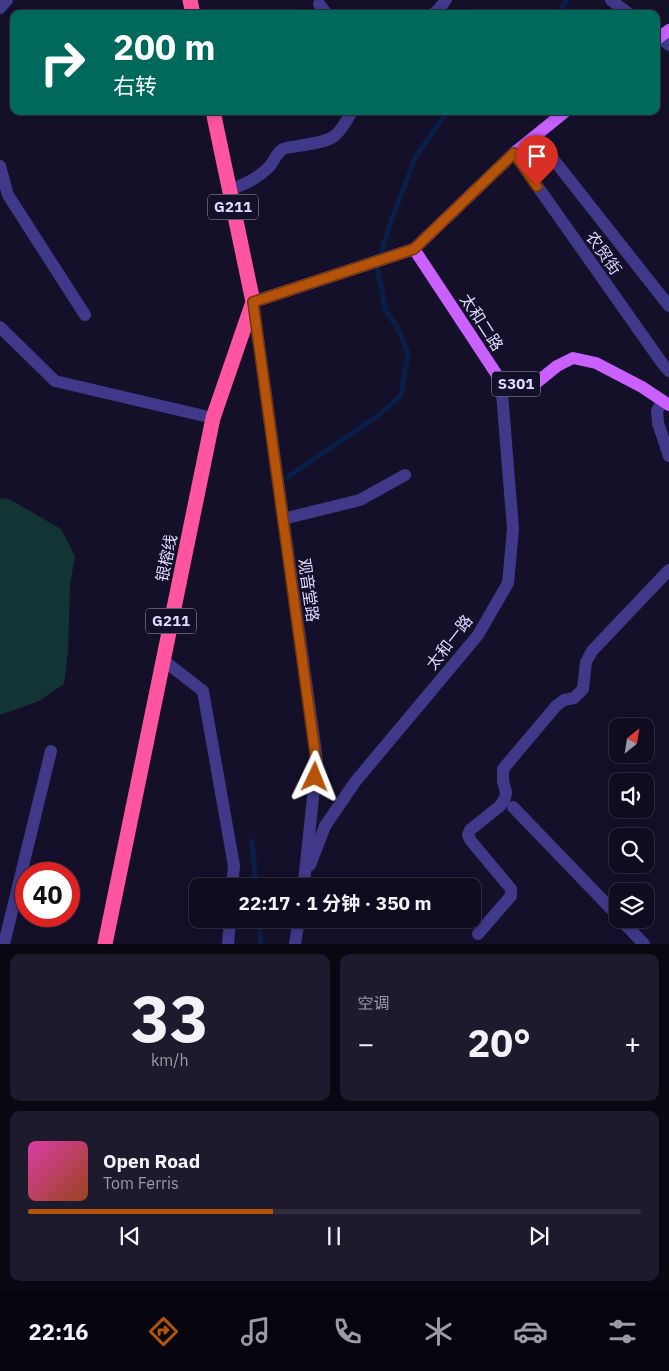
<!DOCTYPE html>
<html lang="zh">
<head>
<meta charset="utf-8">
<style>
	:root { --surface:#100c20; --page:#1e1a2d; --text:#f1f3f6; --muted:#9c9ba5; --line:#302c3e; --accent:#b45309 }
	body { margin:0; font-family:"IBM Plex Sans","Noto Sans SC",sans-serif; background:var(--page); color:var(--text); height:100vh; display:flex; flex-direction:column; font-size:19px; white-space:nowrap }
	* { box-sizing:border-box; margin:0 }
	p { font-size:16px; color:var(--muted) }
	.icon { flex:none; width:28px; height:28px; fill:none; stroke:currentColor; stroke-width:2; stroke-linecap:round; stroke-linejoin:round }
	.map { position:relative; height:944px; overflow:hidden }
	.details { display:flex; flex-direction:column; gap:10px; padding:10px; background:#090712; flex:1 }
	.details>* { flex:none }
	.top-card { position:absolute; left:10px; top:10px; width:650px; height:105px; border-radius:10px; box-shadow:0 2px 8px #0003,0 0 0 1px var(--line); background:#00695c; color:#fff; overflow:hidden }
	.needle { width:32px; rotate:30deg }
	.buttons { position:absolute; left:609px; top:718px; display:grid; gap:10px }
	.buttons a { display:grid; place-items:center; width:45px; height:45px; border-radius:10px; background:var(--surface); box-shadow:0 2px 8px #0003,0 0 0 1px var(--line); font-size:25px }
	.speed { position:absolute; left:15px; top:862px; display:flex; gap:10px; font-size:25px; font-weight:700; text-align:center }
	.speed>* { display:grid; place-content:center; width:65px; height:65px; border-radius:50%; background:var(--surface); box-shadow:0 2px 8px #0003,0 0 0 1px var(--line); line-height:1 }
	.speed .limit { border:8px solid #d22; background:#fff; color:#111 }
	.pin { position:absolute; display:grid; place-items:center; width:42px; height:42px; color:#fff; margin:-51px -21px; border-radius:50% 50% 50% 0; rotate:-45deg; box-shadow:0 0 5px #0007 }
	.pin .icon { rotate:45deg }
	.me { position:absolute; width:55px; margin:-28px; rotate:2deg; stroke-linejoin:round; filter:drop-shadow(0 0 4px #0008) }
	.turn { display:flex; align-items:center; gap:18px; height:105px; padding:0 20px; font-size:22px }
	.turn .icon { width:65px; height:65px; stroke-width:2.5 }
	.turn b { display:block; font-size:35px; line-height:42px }
	.big { font-size:38px; font-weight:700; line-height:1.1 }
	.details .card { flex:1; display:flex; flex-direction:column; justify-content:center; gap:8px; min-width:0; padding:0 18px; border-radius:10px; background:var(--page) }
	.details .dial { align-items:center; gap:0 }
	.dial b { font-size:65px; line-height:1 }
	.song { display:flex; align-items:center; gap:15px }
	.cover { width:60px; height:60px; border-radius:8px; background:linear-gradient(135deg,hsl(320 70% 55%),hsl(20 70% 35%)) }
	.played { height:5px; border-radius:2px; background:linear-gradient(90deg,var(--accent) 40%,var(--line) 40%) }
	.keys { display:flex; justify-content:space-around; direction:ltr }
	.heat { display:flex; justify-content:space-between; align-items:center; font-size:28px; direction:ltr }
	.details .tiles { flex:1; display:grid; gap:10px; grid-template-columns:1fr 1fr }
	.card:last-child { grid-column:span 2 }
	.trip { position:absolute; left:189px; top:878px; width:292px; height:50px; border-radius:10px; background:var(--surface); box-shadow:0 2px 8px #0003,0 0 0 1px var(--line); font-weight:700; line-height:50px; text-align:center }
	.tab-bar { display:flex; height:80px; justify-content:space-around; align-items:center; background:#06050d; color:var(--muted) }
	.tab-bar .icon { width:35px; height:35px }
	.tab-bar .on { color:var(--accent) }
	.tab-bar b { font-size:22px; color:var(--text) }
	.map>svg:first-child { display:block }
	.green { fill:#123434 }
	.lines { fill:none; stroke-linecap:round; stroke-linejoin:round }
	.stream { stroke:#091e49; stroke-width:5 }
	.minor { stroke:#40398a; stroke-width:12 }
	.major { stroke:#c960ff; stroke-width:12 }
	.highway { stroke:#ff549f; stroke-width:15 }
	.major-bridge { stroke:#c960ff; stroke-width:12 }
	.route-casing { stroke:#753606; stroke-width:12 }
	.route { stroke:#b45309; stroke-width:9 }
	.labels { text-anchor:middle; stroke-width:5; stroke-linejoin:round; paint-order:stroke }
	.shield { fill:#15102a; stroke:#a29dbf; stroke-width:1 }
	.shield-label { font-size:15px; font-weight:bold; fill:#ded9ff }
	.street-label { font-size:16px; fill:#ded9ff; stroke:#15102a }
</style>
</head>
<body>
<div class="map">
<svg width="669" height="944" viewBox="0 0 669 944">
	<rect width="100%" height="100%" fill="#15102a"/>
	<!-- green -->
	<path class="green" d="M0,498L9,499L61,529L75,556L70,585L68,652L64,684L39,701L0,715Z"/>
	<g class="lines">
		<!-- stream -->
		<g class="stream">
			<path d="M557,14L567,0"/>
			<path d="M288,477L380,414L401,395L408,353L397,327L386,311L377,267L391,221L416,156L445,115L449,111"/>
			<path d="M252,841L256,886"/>
			<path d="M259,922L261,944"/>
		</g>
		<!-- minor -->
		<g class="minor">
			<path d="M611,0L629,14"/>
			<path d="M319,4L327,14"/>
			<path d="M0,8L7,0"/>
			<path d="M433,14L438,10L446,0"/>
			<path d="M656,35L669,45"/>
			<path d="M535,136L669,306"/>
			<path d="M514,153L662,363L669,371"/>
			<path d="M0,166L8,195L85,315"/>
			<path d="M230,190C245,184 257,179 269,167C274,162 276,153 283,149C287,147 294,147 298,146C331,140 335,143 352,111"/>
			<path d="M253,302L317,760L304,882"/>
			<path d="M0,327L55,381L213,418"/>
			<path d="M662,401L657,411L658,423L669,456"/>
			<path d="M283,519L360,500L405,475"/>
			<path d="M163,660L203,691L234,866L232,886"/>
			<path d="M513,807L618,916"/>
			<path d="M310,865L325,826L355,782L478,635L508,583L513,529L501,381"/>
			<path d="M620,919L644,944"/>
			<path d="M230,921H298"/>
			<path d="M478,934L511,896V889L471,841L468,835L470,830L500,806L505,798L506,792L503,781V769L556,706L564,700L574,698L583,689L586,662L592,651L669,570"/>
			<path d="M4,944L51,751"/>
			<path d="M228,944L230,919"/>
			<path d="M295,944L299,919"/>
		</g>
		<!-- major -->
		<g class="major">
			<path d="M414,249L501,381L517,385L536,383L557,366L573,358L596,363L642,387L669,405"/>
			<path d="M253,302L414,249L514,153L566,111"/>
		</g>
		<!-- highway -->
		<g class="highway">
			<path d="M190,0L193,14"/>
			<path d="M105,944L213,418L253,302L213,111"/>
		</g>
		<!-- major-bridge -->
		<path class="major-bridge" d="M656,40L669,30"/>
	</g>
	<g class="lines">
		<defs>
			<path id="route" d="M315,777L316,760L253,302L414,249L514,153L537,186"/>
		</defs>
		<!-- route casing -->
		<use href="#route" class="route-casing"/>
		<!-- route -->
		<use href="#route" class="route"/>
	</g>
	<g class="labels">
		<!-- shield labels -->
		<g class="shield">
			<rect x="208" y="194.5" width="50" height="25" rx="4"/>
			<rect x="492" y="371.5" width="48" height="25" rx="4"/>
			<rect x="146" y="608.5" width="50" height="25" rx="4"/>
		</g>
		<g class="shield-label">
			<text x="233" y="212">G211</text>
			<text x="516" y="389">S301</text>
			<text x="171" y="626">G211</text>
		</g>
		<!-- street labels -->
		<g class="street-label">
			<text transform="translate(604 253) rotate(55)" y="6">农贸街</text>
			<text transform="translate(482 322) rotate(57)" y="6">太和二路</text>
			<text transform="translate(166 558) rotate(-78)" y="6">银榕线</text>
			<text transform="translate(309 590) rotate(82)" y="6">观音堂路</text>
			<text transform="translate(449 642) rotate(-52)" y="6">太和一路</text>
		</g>
	</g>
</svg>
<div class="buttons">
<a><svg class="needle" viewBox="-14 -14 28 28"><path d="M0-13l5 13h-10z" fill="#e53935"/><path d="M0 13l5-13h-10z" fill="#9c9ba5"/></svg></a>
<a><svg class="icon" aria-label="sound" viewBox="0 0 24 24"><path d="M4 9h4l5-4v14l-5-4H4zM17 9q2 3 0 6"/></svg></a>
<a><svg class="icon" aria-label="search" viewBox="0 0 24 24"><circle cx="10" cy="10" r="6"/><path d="M15 15l6 6"/></svg></a>
<a><svg class="icon" aria-label="layers" viewBox="0 0 24 24"><path d="M12 4l9 5-9 5-9-5zM3 14l9 5 9-5"/></svg></a>
</div>
<div class="speed"><div class="limit">40</div></div>
<div class="pin" style="left:537px;top:186px;background:#d93025"><svg class="icon" aria-label="arrive" viewBox="0 0 24 24"><path d="M6 21V4h12l-3 4 3 4H6"/></svg></div>
<svg class="me" style="left:315px;top:777px" viewBox="-20 -20 40 40"><path d="M0-17L14 15 0 8-14 15z" fill="#b45309" stroke="#fff" stroke-width="4"/></svg>
<div class="trip">22:17 · 1 分钟 · 350 m</div>
<div class="top-card">
<div class="turn"><svg class="icon" aria-label="right" viewBox="0 0 24 24"><path d="M7 20v-9h11M14 6l5 5-5 5"/></svg><div><b>200 m</b>右转</div></div>
</div>
</div>
<section class="details">
<div class="tiles">
<div class="card dial"><b>33</b><p>km/h</p></div>
<div class="card"><p>空调</p>
<div class="heat"><a>−</a><b class="big">20°</b><a>+</a></div>
</div>
<div class="card">
<div class="song"><i class="cover"></i><div><b>Open Road</b><p>Tom Ferris</p></div></div>
<div class="played"></div>
<div class="keys"><svg class="icon" aria-label="previous" viewBox="0 0 24 24"><path d="M18 5L8 12l10 7zM5 5v14"/></svg><svg class="icon" aria-label="pause" viewBox="0 0 24 24"><path d="M8 5v14M16 5v14"/></svg><svg class="icon" aria-label="next" viewBox="0 0 24 24"><path d="M6 5l10 7-10 7zM19 5v14"/></svg></div>
</div>
</div>
</section>
<nav class="tab-bar">
<b>22:16</b>
<svg class="icon on" aria-label="directions" viewBox="0 0 24 24"><path d="M12 3l9 9-9 9-9-9zM9 14v-3h6M13 9l2 2-2 2"/></svg>
<svg class="icon" aria-label="music" viewBox="0 0 24 24"><path d="M9 18V5l10-2v13"/><circle cx="6" cy="18" r="3"/><circle cx="16" cy="16" r="3"/></svg>
<svg class="icon" aria-label="phone" viewBox="0 0 24 24"><path d="M5 4h4l2 5-3 2q2 4 5 5l2-3 5 2v4C11 20 4 13 5 4z"/></svg>
<svg class="icon" aria-label="climate" viewBox="0 0 24 24"><path d="M12 3v18M4 7l16 10M4 17L20 7"/></svg>
<svg class="icon" aria-label="car" viewBox="0 0 24 24"><path d="M5 17H2v-5l4-1 3-4h7l3 4 3 1v5h-3M9 17h6M6 11h13"/><circle cx="7" cy="17" r="2"/><circle cx="17" cy="17" r="2"/></svg>
<svg class="icon" aria-label="filters" viewBox="0 0 24 24"><path d="M4 7h16M4 17h16"/><circle cx="9" cy="7" r="2"/><circle cx="15" cy="17" r="2"/></svg>
</nav>
</body>
</html>
